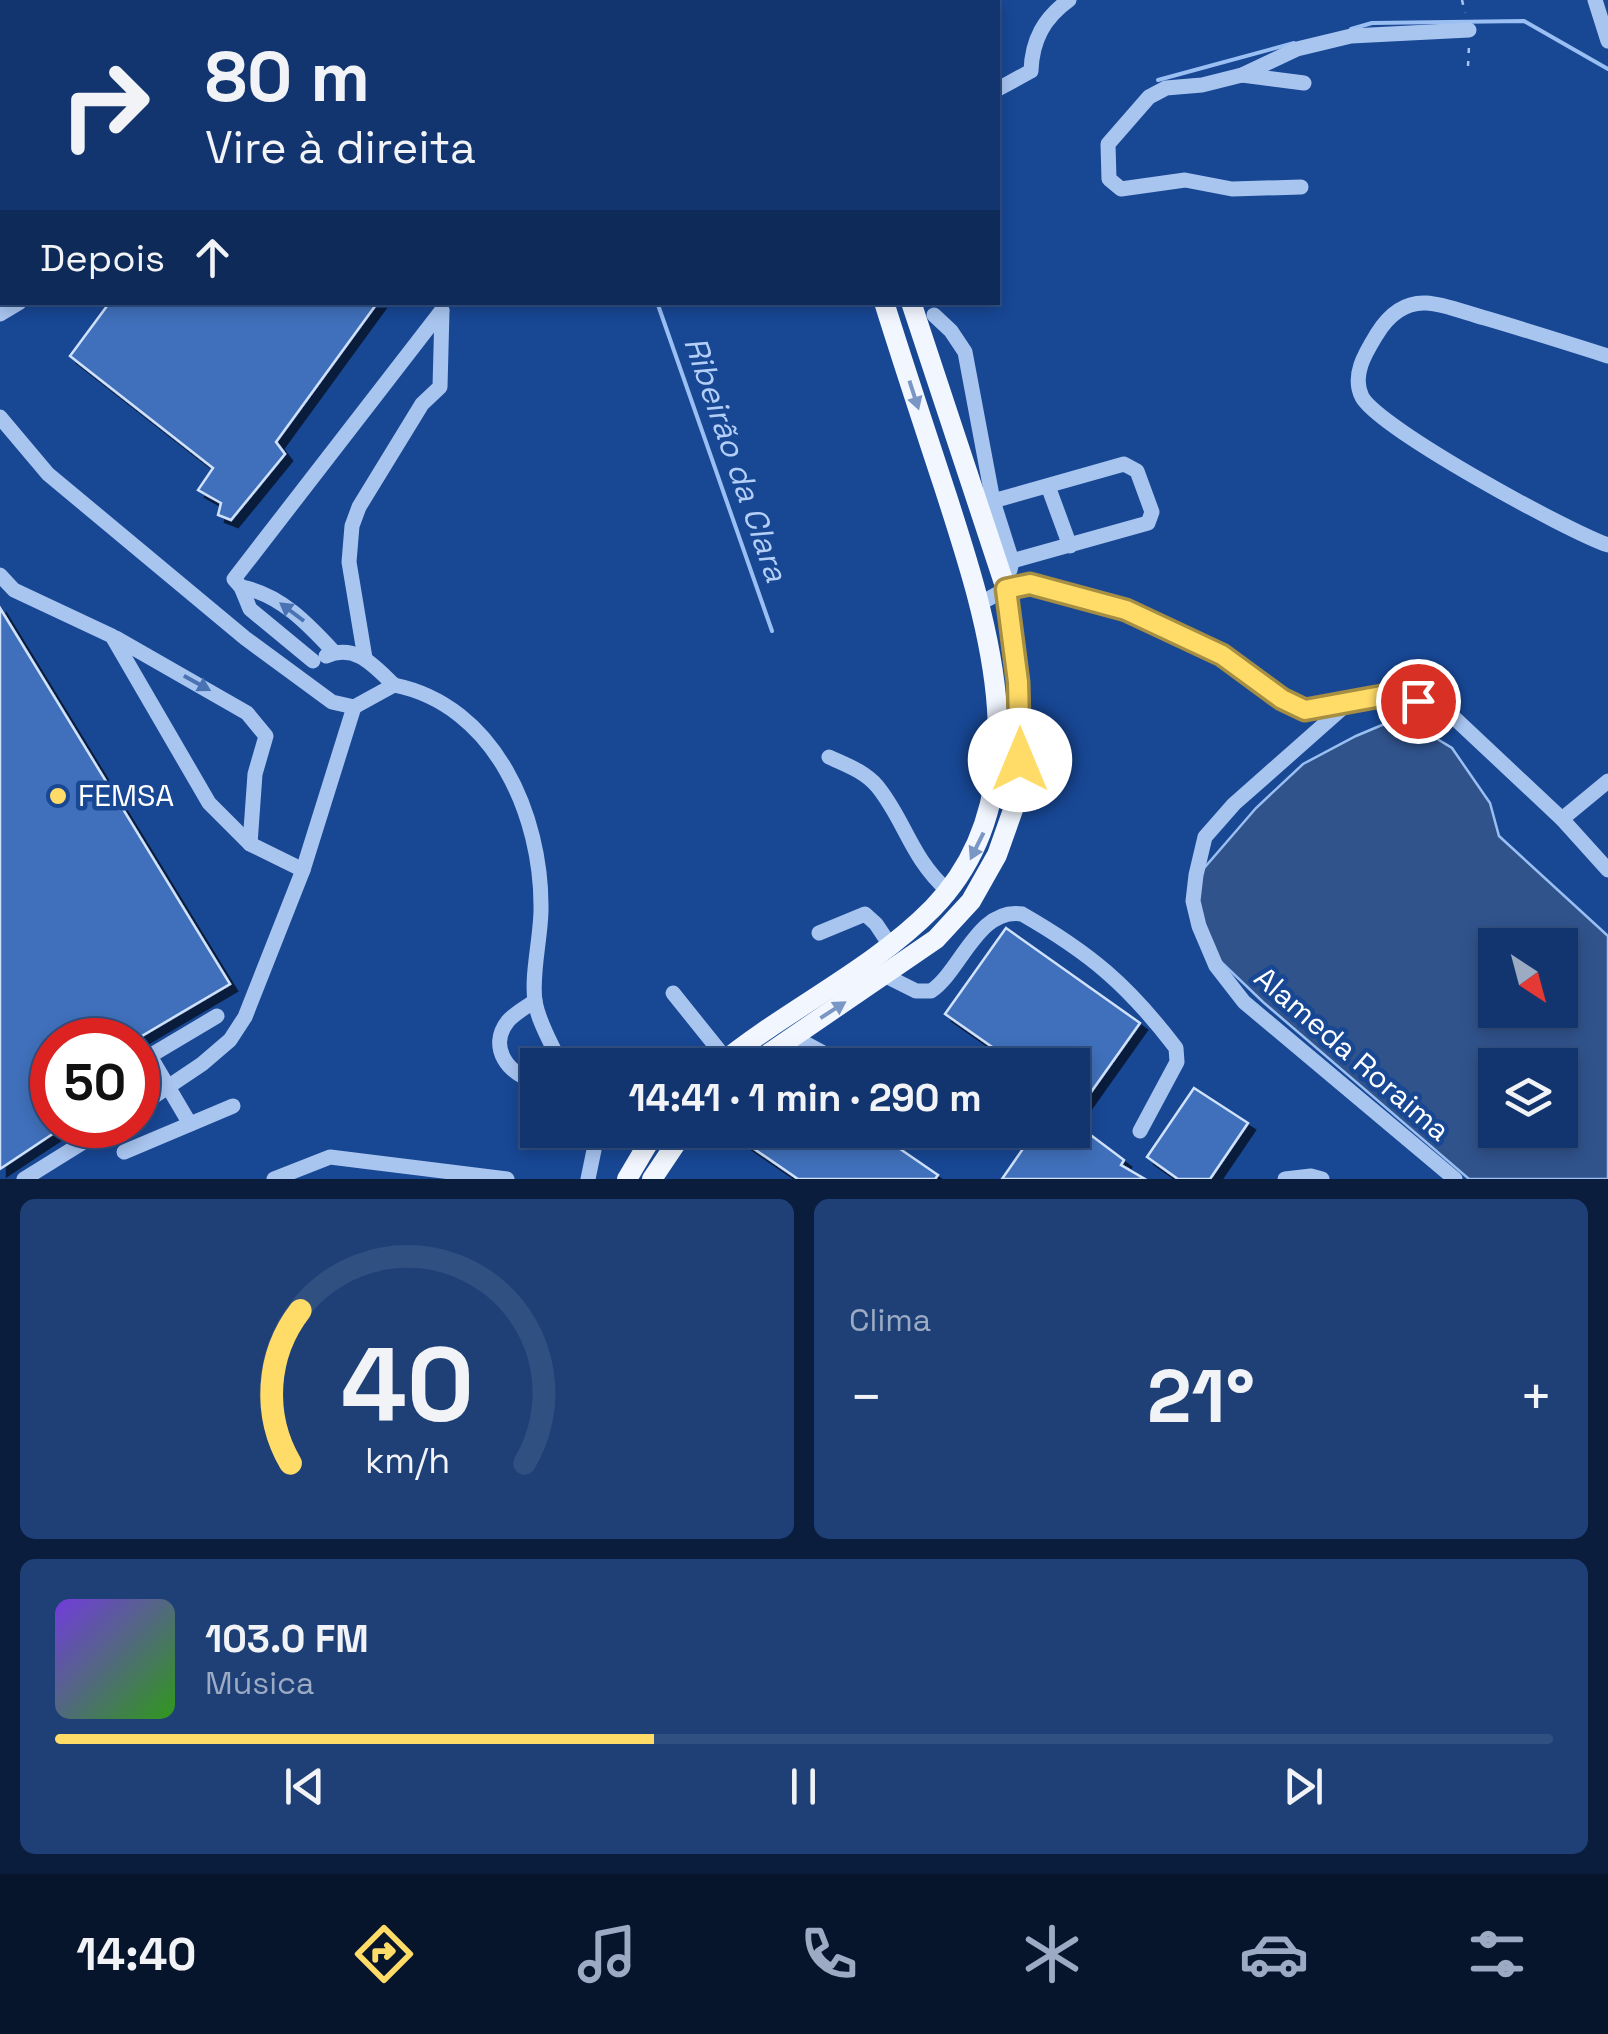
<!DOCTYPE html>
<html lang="pt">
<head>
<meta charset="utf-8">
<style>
	:root { --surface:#12356f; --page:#1f4077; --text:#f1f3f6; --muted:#9cabc3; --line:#315082; --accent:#ffdb67 }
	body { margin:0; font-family:"Space Grotesk",sans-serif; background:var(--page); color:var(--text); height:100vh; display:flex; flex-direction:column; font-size:38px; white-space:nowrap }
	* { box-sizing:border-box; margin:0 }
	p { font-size:32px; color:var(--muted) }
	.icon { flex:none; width:55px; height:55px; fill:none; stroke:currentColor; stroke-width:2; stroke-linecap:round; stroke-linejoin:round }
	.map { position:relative; height:1179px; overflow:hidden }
	.details { display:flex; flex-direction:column; gap:20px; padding:20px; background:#0a1d3d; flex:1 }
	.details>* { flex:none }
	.banner { position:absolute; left:0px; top:0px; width:1000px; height:305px; box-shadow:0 5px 15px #0003,0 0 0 2px var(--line); background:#12356f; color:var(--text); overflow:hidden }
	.needle { width:65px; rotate:144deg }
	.controls { position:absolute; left:1478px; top:928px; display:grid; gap:20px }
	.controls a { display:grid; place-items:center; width:100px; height:100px; border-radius:0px; background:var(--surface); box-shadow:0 5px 15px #0003,0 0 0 2px var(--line); font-size:50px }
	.speed { position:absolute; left:30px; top:1018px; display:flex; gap:20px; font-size:50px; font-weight:700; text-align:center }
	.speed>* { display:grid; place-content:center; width:130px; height:130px; border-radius:50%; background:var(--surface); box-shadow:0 5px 15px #0003,0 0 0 2px var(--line); line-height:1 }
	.speed .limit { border:15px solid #d22; background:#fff; color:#111 }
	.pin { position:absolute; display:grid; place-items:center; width:85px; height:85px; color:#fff; margin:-42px; border:5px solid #fff; border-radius:50%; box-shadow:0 2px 10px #0007 }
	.me { position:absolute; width:110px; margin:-55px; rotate:0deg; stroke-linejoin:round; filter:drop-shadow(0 0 8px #0008) }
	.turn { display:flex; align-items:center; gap:35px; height:210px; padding:0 40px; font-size:45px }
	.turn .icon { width:130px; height:130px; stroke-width:2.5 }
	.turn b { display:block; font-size:70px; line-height:85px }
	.then { display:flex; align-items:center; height:95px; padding:0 40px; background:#0003; gap:20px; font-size:38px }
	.big { font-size:75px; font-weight:700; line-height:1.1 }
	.details .tile { flex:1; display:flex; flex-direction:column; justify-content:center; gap:15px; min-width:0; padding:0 35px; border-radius:15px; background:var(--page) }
	.details .dial { align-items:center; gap:0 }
	.dial svg { height:260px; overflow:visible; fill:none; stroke:var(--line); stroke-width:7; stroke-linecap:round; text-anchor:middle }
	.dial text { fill:var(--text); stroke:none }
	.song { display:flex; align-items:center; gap:30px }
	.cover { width:120px; height:120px; border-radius:15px; background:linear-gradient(135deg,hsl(260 70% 55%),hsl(110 70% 35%)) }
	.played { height:10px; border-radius:5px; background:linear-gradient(90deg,var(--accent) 40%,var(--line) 40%) }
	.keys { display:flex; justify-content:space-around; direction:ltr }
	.heat { display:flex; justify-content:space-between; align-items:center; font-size:55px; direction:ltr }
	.details .tiles { flex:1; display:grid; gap:20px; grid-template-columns:1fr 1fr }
	.tile:last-child { grid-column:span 2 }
	.trip { position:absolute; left:520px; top:1048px; width:570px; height:100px; border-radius:0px; background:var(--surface); box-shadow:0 5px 15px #0003,0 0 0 2px var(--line); font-weight:700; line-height:100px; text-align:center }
	.menu { display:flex; height:160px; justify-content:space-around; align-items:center; background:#07152c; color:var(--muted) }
	.menu .icon { width:70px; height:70px }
	.menu .current { color:var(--accent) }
	.menu b { font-size:45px; color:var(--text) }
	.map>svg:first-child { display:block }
	.water { fill:#30538c; stroke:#9abff3; stroke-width:2.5; fill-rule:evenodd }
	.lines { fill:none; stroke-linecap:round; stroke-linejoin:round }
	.stream { stroke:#9abff3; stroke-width:4 }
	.building { fill:#4070bb; stroke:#cfe1fb; stroke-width:2.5; filter:url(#shadow) }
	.path { stroke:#a8c5f0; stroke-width:2.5; stroke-dasharray:5 8; stroke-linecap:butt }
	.minor { stroke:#a8c5f0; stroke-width:15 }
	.major { stroke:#f1f6ff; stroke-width:20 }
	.oneway { fill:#7a96c4 }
	.oneway2 { fill:#4a73b4 }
	.route-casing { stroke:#a68e43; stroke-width:25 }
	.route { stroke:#ffdb67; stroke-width:18 }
	.poi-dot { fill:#ffdb67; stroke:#184794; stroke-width:4 }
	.labels { text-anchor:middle; stroke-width:9; stroke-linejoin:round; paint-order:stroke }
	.poi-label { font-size:30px; fill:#fff; stroke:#184794; text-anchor:start }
	.street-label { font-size:30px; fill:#fff; stroke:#184794 }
	.water-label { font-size:32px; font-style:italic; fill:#b4cff7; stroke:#184794 }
</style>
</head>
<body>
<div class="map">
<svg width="1608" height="1179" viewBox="0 0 1608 1179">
	<defs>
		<filter id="shadow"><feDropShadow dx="7" dy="7" stdDeviation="0" flood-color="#0009"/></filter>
	</defs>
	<rect width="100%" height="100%" fill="#184794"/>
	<!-- water -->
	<path class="water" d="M1401,717L1452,748L1490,803L1499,836L1608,936V1179H1469L1263,1002L1218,959L1197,914L1199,874L1256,808L1303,764L1356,736ZM1495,945H1560V1010H1495ZM1495,1065H1560V1130H1495Z"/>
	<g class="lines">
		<!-- stream -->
		<g class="stream">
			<path d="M528,0L532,2"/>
			<path d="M1351,29L1372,23L1524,21L1608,69"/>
			<path d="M1158,80L1294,43"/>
			<path d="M657,302L772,631"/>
		</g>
	</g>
	<!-- building -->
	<g class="building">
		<path d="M84,0H303L306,2H82Z"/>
		<path d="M329,0H522L525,2H327Z"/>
		<path d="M110,302H378L276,442L285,454L231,520L218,515L221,503L198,490L213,468L70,356Z"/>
		<path d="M0,608L230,984L135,1040H52V1125H66L0,1169Z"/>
		<path d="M1006,928L1140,1023L1079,1109L1072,1104V1065H1018L945,1014Z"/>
		<path d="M1194,1088L1248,1123L1210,1179H1178L1147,1157Z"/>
		<path d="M1072,1121L1124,1160L1121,1165L1145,1179H1002L1036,1130H1072Z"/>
		<path d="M752,1130H889L884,1138L938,1175L935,1179H798L744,1142Z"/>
	</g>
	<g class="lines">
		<!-- path -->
		<g class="path">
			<path d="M1462,0L1465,13"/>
			<path d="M1468,66L1469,46"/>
		</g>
		<!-- minor -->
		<g class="minor">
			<path d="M910,0L911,2"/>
			<path d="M952,0L953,2"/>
			<path d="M1595,0L1608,41"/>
			<path d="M1242,75L1304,83"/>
			<path d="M998,89L1031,71C1032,40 1044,18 1069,0"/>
			<path d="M1301,187L1232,189L1185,180L1121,189L1109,179L1108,144L1149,97L1166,88L1202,85L1242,75L1297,49L1351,36L1469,30"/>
			<path d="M0,239L2,240"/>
			<path d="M0,314L20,302"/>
			<path d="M934,315L951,331L965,352L993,501L1012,561L1010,570"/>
			<path d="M1608,356C1567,343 1526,330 1485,318C1466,313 1445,304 1426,303C1404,302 1388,316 1377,334C1366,352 1351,375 1362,397C1380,429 1567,531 1608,545"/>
			<path d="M0,417L48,474L245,638L332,702L354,707L394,685"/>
			<path d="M1048,486L1070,546"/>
			<path d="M993,501L1124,464L1137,471L1152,512L1148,523L1012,561"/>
			<path d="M0,575L14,590L112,636L209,803L250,844L303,870"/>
			<path d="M241,587C280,594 308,624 334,652"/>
			<path d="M981,603L1006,589L1030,584L1125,610L1222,655L1282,699L1305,710L1346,705"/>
			<path d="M116,638L247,713L266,736L255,774L250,844"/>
			<path d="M326,656C356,643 374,666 394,685"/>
			<path d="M365,658L349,562L352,526L359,507L422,404L440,387L442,311"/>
			<path d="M313,661L250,609L241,587L234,579L442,310"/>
			<path d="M394,685C495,705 542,816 541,909C541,937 531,975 535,1001C538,1022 553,1046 561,1065"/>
			<path d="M829,757C846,765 864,771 877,786C905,820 910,857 948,891"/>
			<path d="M1562,819L1608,781"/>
			<path d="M819,933L865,914L876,924L890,945"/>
			<path d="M886,976L916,991H931C961,971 978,907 1022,914C1090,953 1128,985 1176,1048L1177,1062L1140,1131"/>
			<path d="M673,993L726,1059"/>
			<path d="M535,1001C526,1007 515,1013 508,1021C487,1047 509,1077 538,1081"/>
			<path d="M792,1036L846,1065"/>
			<path d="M150,1056L190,1124"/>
			<path d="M138,1063L217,1016"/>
			<path d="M138,1107L202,1064L230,1040L245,1017L303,870L354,707"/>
			<path d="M124,1152L233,1106"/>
			<path d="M24,1179L111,1125"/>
			<path d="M274,1179L330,1157L507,1179"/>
			<path d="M588,1179L594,1150L591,1130"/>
			<path d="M1285,1179L1311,1176L1322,1179"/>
			<path d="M1455,1179L1244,1002L1216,966L1199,926L1193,901L1196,875L1205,837L1234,804L1346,705L1387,695L1447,711L1562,819L1608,870"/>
		</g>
		<!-- major -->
		<g class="major">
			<path d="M780,0L781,2"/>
			<path d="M803,0L804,2"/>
			<path d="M719,1065C787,1009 871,971 933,908C1046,791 986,617 943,484C923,423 903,363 884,302"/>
			<path d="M752,1065L936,939L971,901L997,855L1014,807L1020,761V715L1006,589L911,302"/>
			<path d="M627,1179L656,1130"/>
			<path d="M652,1179L685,1130"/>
		</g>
	</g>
	<!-- one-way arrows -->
	<defs><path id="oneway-solid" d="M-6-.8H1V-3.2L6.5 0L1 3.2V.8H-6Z" transform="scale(2.5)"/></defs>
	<g class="oneway">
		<use href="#oneway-solid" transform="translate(914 395) rotate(72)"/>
		<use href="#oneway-solid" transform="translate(977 846) rotate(116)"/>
		<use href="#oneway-solid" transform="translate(833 1010) rotate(-33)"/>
	</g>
	<g class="oneway2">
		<use href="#oneway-solid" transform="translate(292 612) rotate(-143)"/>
		<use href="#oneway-solid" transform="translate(197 683) rotate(29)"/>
	</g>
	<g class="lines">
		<defs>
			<path id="route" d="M1020,760L1018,682L1006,589L1030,584L1126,610L1222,655L1282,699L1305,710L1387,695L1418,701"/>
		</defs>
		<!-- route casing -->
		<use href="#route" class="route-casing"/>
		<!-- route -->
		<use href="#route" class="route"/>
	</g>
	<!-- markers -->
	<circle class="poi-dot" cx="58" cy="796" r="10"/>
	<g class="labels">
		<!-- poi labels -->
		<g class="poi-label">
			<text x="78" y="806">FEMSA</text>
		</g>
		<!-- street labels -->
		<g class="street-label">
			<text transform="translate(1352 1054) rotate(41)" y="10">Alameda Roraima</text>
		</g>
		<!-- water labels -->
		<g class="water-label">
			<text transform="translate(736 459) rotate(71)" y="11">Ribeirão da Clara</text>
		</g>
	</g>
</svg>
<div class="controls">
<a><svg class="needle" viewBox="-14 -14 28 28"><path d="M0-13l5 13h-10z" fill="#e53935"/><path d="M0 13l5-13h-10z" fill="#9cabc3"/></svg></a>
<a><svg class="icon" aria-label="layers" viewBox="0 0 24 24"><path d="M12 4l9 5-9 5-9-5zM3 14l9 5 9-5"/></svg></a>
</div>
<div class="speed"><div class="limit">50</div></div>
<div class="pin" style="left:1418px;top:701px;background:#d93025"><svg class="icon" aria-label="arrive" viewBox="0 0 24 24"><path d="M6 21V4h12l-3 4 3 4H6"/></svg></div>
<svg class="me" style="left:1020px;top:760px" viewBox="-20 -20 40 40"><circle r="19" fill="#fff"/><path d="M0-13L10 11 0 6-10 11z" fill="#ffdb67"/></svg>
<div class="trip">14:41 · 1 min · 290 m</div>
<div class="banner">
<div class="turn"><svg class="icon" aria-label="right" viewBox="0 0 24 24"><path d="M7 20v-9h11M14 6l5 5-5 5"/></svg><div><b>80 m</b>Vire à direita</div></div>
<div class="then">Depois<svg class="icon" aria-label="ahead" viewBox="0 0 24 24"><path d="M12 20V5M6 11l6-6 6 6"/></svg></div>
</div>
</div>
<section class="details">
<div class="tiles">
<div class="tile dial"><svg viewBox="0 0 100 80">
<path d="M14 69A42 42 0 1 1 86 69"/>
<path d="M14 69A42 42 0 0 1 17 22" stroke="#ffdb67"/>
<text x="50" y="56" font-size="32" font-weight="700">40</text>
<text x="50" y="72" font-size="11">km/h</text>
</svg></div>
<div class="tile"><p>Clima</p>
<div class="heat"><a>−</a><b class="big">21°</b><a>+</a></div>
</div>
<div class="tile">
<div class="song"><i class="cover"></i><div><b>103.0 FM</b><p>Música</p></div></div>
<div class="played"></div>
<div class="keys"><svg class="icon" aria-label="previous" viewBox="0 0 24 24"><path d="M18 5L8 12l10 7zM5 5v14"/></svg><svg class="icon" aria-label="pause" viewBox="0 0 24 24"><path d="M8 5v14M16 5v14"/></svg><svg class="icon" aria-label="next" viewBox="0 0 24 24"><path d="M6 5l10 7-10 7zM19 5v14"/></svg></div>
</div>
</div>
</section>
<nav class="menu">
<b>14:40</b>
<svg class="icon current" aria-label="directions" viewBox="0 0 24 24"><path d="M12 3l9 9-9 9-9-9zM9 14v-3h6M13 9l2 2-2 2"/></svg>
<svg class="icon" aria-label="music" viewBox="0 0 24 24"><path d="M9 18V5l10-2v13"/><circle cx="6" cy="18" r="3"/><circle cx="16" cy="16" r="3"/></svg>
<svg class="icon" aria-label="phone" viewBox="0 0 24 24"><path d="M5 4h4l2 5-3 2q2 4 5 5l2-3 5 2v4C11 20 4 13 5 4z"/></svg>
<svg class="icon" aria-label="climate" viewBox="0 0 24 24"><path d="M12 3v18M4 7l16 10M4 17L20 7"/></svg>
<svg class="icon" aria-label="car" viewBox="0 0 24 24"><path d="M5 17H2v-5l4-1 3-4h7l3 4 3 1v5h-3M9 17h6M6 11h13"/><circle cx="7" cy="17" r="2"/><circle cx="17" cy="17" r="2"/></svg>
<svg class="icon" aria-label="filters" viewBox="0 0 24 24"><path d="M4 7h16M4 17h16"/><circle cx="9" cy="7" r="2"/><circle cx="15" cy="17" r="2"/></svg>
</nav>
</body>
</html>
